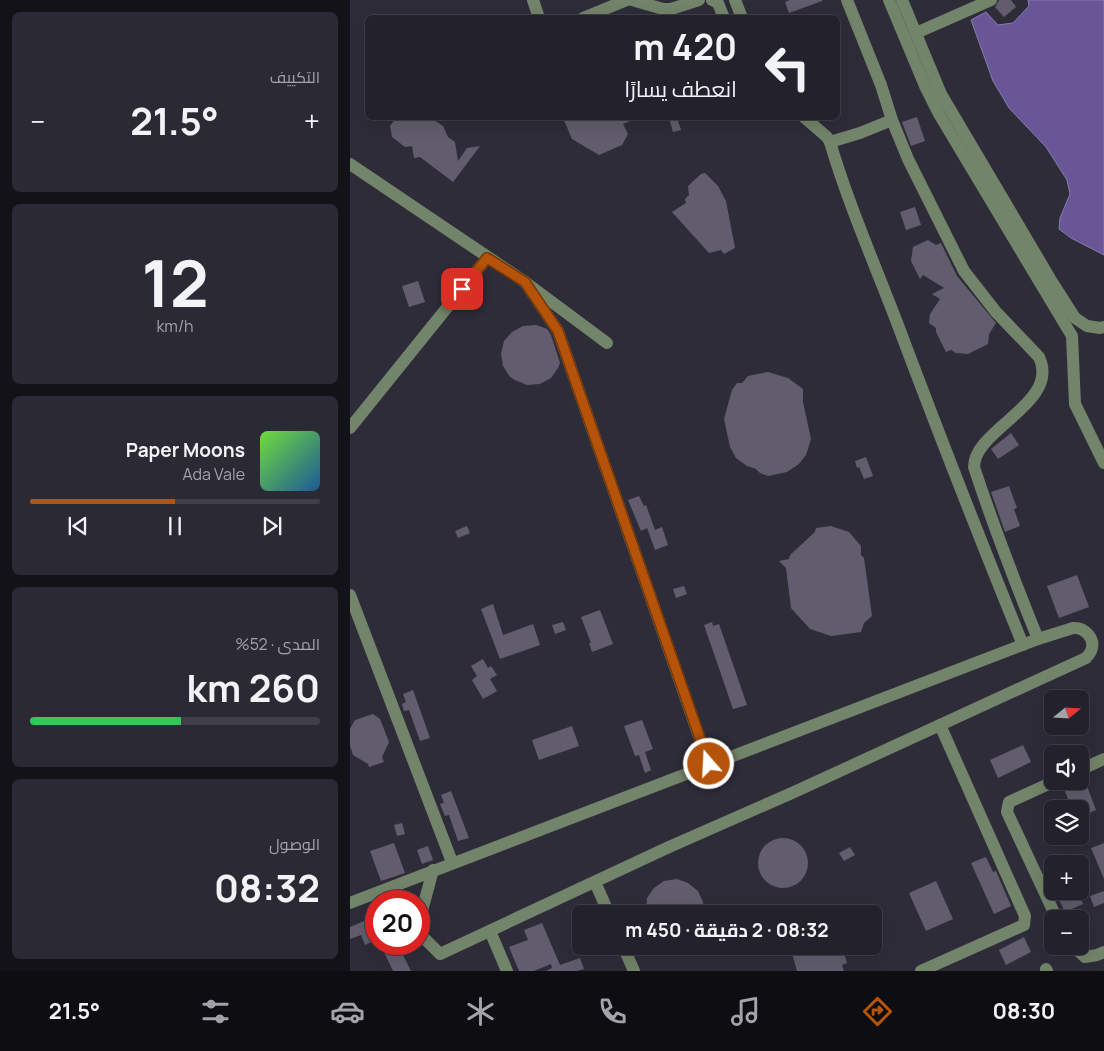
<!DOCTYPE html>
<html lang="ar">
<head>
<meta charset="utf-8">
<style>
	:root { --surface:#23212c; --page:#2b2934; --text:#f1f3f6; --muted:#a3a3a9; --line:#403e48; --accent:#b45309 }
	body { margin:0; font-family:Manrope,Cairo,sans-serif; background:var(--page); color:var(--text); direction:rtl; height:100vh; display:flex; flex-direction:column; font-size:19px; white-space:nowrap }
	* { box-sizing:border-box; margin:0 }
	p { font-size:16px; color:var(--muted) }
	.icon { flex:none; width:28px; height:28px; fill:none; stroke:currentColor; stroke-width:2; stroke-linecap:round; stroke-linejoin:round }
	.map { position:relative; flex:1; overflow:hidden; direction:ltr }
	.panel { display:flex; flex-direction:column; gap:12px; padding:12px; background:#131218; width:350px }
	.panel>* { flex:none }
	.hud { position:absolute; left:15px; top:15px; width:475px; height:105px; border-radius:8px; box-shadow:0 5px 20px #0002,0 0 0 1px var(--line); direction:rtl; background:#23212c; color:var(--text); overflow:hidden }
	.needle { width:32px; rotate:72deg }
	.controls { position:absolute; left:694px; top:690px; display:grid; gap:10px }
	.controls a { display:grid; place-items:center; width:45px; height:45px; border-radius:8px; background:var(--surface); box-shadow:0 5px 20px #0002,0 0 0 1px var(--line); font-size:25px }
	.speed { position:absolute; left:15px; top:890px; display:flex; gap:10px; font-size:25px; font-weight:700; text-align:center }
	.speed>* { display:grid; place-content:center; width:65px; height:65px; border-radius:50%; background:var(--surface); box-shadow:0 5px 20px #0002,0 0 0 1px var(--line); line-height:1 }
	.speed .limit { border:8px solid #d22; background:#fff; color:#111 }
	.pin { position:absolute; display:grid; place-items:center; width:42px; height:42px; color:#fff; margin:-21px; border-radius:10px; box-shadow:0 2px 8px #0006 }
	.me { position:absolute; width:55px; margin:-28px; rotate:341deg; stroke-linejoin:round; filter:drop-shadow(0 0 4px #0008) }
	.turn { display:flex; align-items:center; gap:18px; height:105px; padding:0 20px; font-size:22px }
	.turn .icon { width:65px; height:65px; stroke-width:2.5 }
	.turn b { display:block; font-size:35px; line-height:42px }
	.big { font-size:38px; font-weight:700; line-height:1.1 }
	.panel .card { flex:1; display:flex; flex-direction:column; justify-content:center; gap:8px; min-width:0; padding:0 18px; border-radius:8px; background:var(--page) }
	.panel .dial { align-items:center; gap:0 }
	.dial b { font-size:65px; line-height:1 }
	.song { display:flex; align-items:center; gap:15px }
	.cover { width:60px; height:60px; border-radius:8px; background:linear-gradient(135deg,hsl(100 70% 55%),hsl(210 70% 35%)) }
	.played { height:5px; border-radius:2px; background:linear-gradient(90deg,var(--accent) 50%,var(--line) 50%) }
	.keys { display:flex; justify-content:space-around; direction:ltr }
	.heat { display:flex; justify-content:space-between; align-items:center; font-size:28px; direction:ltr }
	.charge { height:8px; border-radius:4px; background:linear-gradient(90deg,#34c759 52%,var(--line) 0) }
	.trip { position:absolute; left:222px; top:905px; width:310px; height:50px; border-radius:8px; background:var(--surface); box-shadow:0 5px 20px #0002,0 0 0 1px var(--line); font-weight:700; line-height:50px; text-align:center; direction:rtl }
	.dock { display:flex; height:80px; justify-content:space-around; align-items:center; background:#0e0d12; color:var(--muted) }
	.dock .icon { width:35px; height:35px }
	.dock .selected { color:var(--accent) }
	.dock b { font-size:22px; color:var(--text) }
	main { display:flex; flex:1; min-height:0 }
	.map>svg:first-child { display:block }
	.water { fill:#685697; stroke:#887bab }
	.building { fill:#615d6e }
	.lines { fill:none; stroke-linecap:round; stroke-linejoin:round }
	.minor { stroke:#728469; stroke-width:12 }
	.route-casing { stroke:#753606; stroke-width:12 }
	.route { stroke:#b45309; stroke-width:9 }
</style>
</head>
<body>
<main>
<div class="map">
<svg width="754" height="971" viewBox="0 0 754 971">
	<rect width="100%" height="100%" fill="#2f2c3a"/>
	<!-- water -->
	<path class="water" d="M678,0H754V255L721,238L709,229L710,218L720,194L717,180L696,147L659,108L643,81L621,20L636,12L648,25L663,23L679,6Z"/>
	<!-- building -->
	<g class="building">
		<path d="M440,0H472V1L439,13L435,2Z"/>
		<path d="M649,0H661L666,7L654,17L645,7Z"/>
		<path d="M567,117L575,141L561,146L552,122Z"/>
		<path d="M46,118H81L93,126L98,137L105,142L108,161L117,148L130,146L103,182L70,157L64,158L62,146L55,147L42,137L40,126Z"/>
		<path d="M213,118H288L273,124L278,134L272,145L249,155L222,139Z"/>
		<path d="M319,118H327L331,130L323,132Z"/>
		<path d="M355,173L368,186L376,201L385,248L374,254L371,250L359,253L322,212L336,203L335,199L339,195L338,186L351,174Z"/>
		<path d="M565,207L571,225L556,230L550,212Z"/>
		<path d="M578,240L586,245L591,243L607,276L646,323L639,334L638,344L618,354L606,353L601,350L596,352L586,332V328L579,323L580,314L590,299L582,294L594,288L573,275L570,279L561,261L563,247Z"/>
		<path d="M68,281L75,302L59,307L52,286Z"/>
		<path d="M186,325L197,329L201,335L210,363L208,368L201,378L190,384L177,385L165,380L160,377L153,366L151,354L154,341L162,332L173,326Z"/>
		<path d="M418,372L438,378L453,389V402L461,439L456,455L449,464L437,472L418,476L410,473L406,469L397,466L386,458L380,447L374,419L382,390L387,383H392L398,376Z"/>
		<path d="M661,433L669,445L648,459L641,449Z"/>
		<path d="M516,457L523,476L514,479L509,467L507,468L505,461Z"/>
		<path d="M659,486L667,508L664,509L670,526L655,532L641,492Z"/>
		<path d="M289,496L294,506L296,505L305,530L312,527L318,545L305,550L297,528L291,531L278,500Z"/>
		<path d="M117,526L120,533L108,538L105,531Z"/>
		<path d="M481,526L499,532L511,546V555L514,558L522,616L514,623L511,632L481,636L460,629L441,608L436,568L429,561L439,559L440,555L465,532L466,528Z"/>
		<path d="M727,575L739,607L709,618L697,586Z"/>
		<path d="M334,586L337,594L326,598L323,589Z"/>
		<path d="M143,604L153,635L183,624L190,645L150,659L131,609Z"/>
		<path d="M250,610L263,644L242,652L239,643H241L231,617Z"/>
		<path d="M213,622L216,630L205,634L202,625Z"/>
		<path d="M362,622L363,626L369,624L397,705L383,709L354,625Z"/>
		<path d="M133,659L138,668L141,666L147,675L140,679L147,691L133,699L122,680L127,676L121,666Z"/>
		<path d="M63,690L80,738L70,741L59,710L54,711L52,704L56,702L53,694Z"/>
		<path d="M23,714L30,719L39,742L32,757L34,762L19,767L18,764L3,755L0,746V729L5,720Z"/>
		<path d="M292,720L303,749L295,752L301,770L295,773L289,755L285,756L274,726Z"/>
		<path d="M222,726L229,746L189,760L182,740Z"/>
		<path d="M673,745L681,762L648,778L640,760Z"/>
		<path d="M719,781H735L746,810L730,817V809H722L712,784Z"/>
		<path d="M101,791L119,838L108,841L99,815L95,816L90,804L94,803L91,795Z"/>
		<path d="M52,823L55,834L47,836L44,825Z"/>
		<circle cx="433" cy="863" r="25"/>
		<path d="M44,843L55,873L31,881L20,851Z"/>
		<path d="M754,843V879L741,848Z"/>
		<path d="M78,846L83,860L72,864L67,850Z"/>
		<path d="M500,847L505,855L494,861L489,853Z"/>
		<path d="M636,857L643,872L646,871L661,906L644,914L621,863Z"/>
		<path d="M327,879L338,883L348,891L353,902L354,914H296L297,898L304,888L314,881Z"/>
		<path d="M586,881L603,919L576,931L559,893Z"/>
		<path d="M705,891H727L733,904L715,912Z"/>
		<path d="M754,891V903L744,907L740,896Z"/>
		<path d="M26,916V940L15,945L11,935L0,939V927Z"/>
		<path d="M192,923L210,965L230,958L234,969L227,971H196L202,968L201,964L184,971H169L159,947L178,940L174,930Z"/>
		<path d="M674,937L681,952L656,965L649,950Z"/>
		<path d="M30,944H68L70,945L52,953L61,971H43Z"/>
		<path d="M440,946H492L497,963L492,965L494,971H447Z"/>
	</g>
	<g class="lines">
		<!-- minor -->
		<g class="minor">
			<path d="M183,0L189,18"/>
			<path d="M282,0L313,9H321L349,0"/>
			<path d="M362,0L368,3L374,18"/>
			<path d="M385,0L392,18"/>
			<path d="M497,0L531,85L542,120L558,159L614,271L646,312L689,357C711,403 624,429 624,467C643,525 665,582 688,639"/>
			<path d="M539,0L575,86L589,114L722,336L725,404L754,463"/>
			<path d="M552,0L591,94L702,282L725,318L737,326L750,328L754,327"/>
			<path d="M233,18L277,0"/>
			<path d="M566,33L641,0"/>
			<path d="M455,118L477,137L480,142L510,133L542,120"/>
			<path d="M480,142C498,203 523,260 546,320C587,429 629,537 673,645"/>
			<path d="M0,164L175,282L257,343"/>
			<path d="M175,282L208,331L359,765"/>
			<path d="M0,428L137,258"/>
			<path d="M0,595L102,862"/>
			<path d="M730,770L754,759"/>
			<path d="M705,781L659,802L657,812L707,919"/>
			<path d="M245,882L259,914"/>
			<path d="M0,903L688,639L723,628C735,627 746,639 741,651C740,654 737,656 736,658L442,793L319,847L90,954L74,938L69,922"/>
			<path d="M69,922L83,870"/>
			<path d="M140,931L157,971"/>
			<path d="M273,946L284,971"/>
			<path d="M723,946L735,957L747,955L754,952"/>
			<path d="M696,969L697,971"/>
			<path d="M571,971L674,925L675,916L590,725"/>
		</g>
	</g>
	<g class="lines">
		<defs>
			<path id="route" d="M112,289L137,258L175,282L208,331L359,764"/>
		</defs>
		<!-- route casing -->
		<use href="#route" class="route-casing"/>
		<!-- route -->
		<use href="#route" class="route"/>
	</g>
</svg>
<div class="controls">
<a><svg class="needle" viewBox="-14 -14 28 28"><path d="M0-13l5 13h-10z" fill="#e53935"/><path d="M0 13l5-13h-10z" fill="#a3a3a9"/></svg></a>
<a><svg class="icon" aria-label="sound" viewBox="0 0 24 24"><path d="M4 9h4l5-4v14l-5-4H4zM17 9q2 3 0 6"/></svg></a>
<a><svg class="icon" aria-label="layers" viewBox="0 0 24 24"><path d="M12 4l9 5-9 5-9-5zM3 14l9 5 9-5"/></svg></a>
<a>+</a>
<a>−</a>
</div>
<div class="speed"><div class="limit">20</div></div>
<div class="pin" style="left:112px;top:289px;background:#d93025"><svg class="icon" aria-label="arrive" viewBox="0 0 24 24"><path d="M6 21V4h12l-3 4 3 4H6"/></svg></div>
<svg class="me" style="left:359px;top:764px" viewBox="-20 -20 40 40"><circle r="17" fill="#b45309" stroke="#fff" stroke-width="3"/><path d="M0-11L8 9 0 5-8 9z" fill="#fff"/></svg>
<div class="trip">08:32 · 2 دقيقة · 450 m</div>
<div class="hud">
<div class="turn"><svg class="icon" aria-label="left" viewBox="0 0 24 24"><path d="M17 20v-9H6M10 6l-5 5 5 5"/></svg><div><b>420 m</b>انعطف يسارًا</div></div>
</div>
</div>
<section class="panel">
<div class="card"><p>التكييف</p>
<div class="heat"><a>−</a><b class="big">21.5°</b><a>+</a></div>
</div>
<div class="card dial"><b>12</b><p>km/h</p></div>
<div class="card">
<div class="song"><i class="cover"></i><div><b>Paper Moons</b><p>Ada Vale</p></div></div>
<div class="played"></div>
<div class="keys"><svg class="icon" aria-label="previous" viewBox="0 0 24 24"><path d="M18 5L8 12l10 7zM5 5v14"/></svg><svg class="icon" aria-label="pause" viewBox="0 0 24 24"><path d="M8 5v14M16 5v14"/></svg><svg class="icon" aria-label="next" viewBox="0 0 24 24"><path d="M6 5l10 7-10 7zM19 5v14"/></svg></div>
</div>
<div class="card"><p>المدى · 52%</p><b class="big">260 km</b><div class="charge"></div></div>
<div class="card"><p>الوصول</p><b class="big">08:32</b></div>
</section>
</main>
<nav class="dock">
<b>08:30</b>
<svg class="icon selected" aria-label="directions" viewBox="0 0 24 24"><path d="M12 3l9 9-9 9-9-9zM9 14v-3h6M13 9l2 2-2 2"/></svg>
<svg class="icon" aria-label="music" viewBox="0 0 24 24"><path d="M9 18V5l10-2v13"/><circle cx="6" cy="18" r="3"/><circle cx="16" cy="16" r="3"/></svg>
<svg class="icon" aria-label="phone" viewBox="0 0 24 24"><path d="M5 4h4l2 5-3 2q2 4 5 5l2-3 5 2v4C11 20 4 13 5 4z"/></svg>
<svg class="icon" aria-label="climate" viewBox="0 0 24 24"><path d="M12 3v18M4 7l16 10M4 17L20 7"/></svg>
<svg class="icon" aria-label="car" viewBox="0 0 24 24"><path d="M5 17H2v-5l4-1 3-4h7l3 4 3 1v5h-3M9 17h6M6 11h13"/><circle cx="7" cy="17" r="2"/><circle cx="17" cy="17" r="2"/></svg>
<svg class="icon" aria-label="filters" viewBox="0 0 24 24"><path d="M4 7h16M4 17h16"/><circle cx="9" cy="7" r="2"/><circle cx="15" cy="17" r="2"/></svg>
<b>21.5°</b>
</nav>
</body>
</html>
